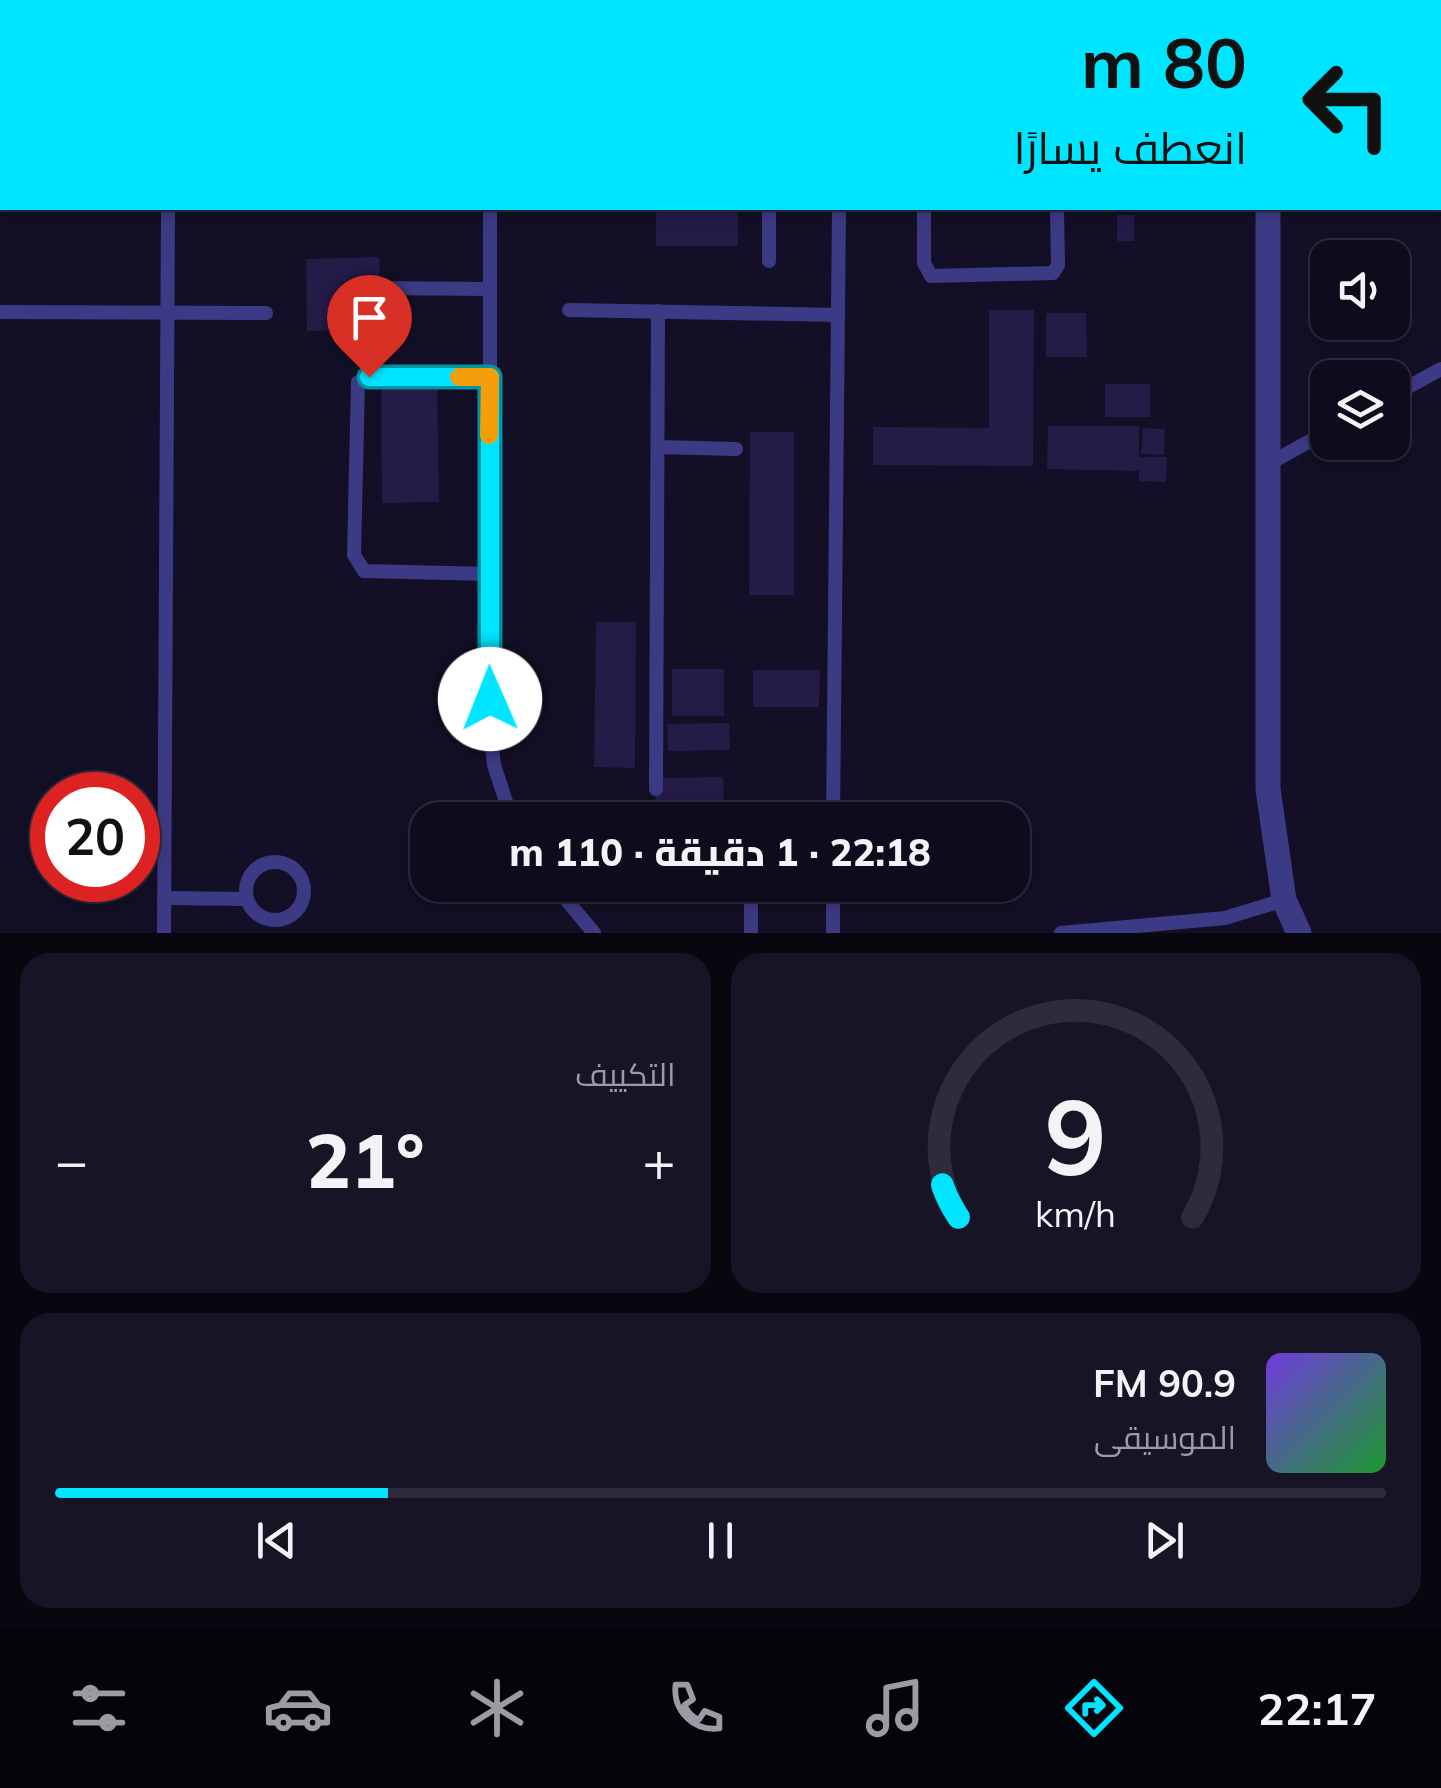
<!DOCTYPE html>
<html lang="ar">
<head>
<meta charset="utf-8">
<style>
	:root { --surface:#0e0b1c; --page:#171425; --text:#f1f3f6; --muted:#9b9ba3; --line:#2e2b3b; --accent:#00e5ff }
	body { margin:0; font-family:Mulish,Cairo,sans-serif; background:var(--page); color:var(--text); direction:rtl; height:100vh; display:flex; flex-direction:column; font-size:38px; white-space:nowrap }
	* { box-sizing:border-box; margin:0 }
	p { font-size:32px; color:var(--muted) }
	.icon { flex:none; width:55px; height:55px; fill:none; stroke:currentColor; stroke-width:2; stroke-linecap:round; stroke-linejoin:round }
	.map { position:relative; height:933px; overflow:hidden; direction:ltr }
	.sheet { display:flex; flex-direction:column; gap:20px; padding:20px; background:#08060f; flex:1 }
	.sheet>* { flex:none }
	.banner { position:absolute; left:0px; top:0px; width:1442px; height:210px; box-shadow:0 5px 15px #0003,0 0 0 2px var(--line); direction:rtl; background:#00e5ff; color:#111; overflow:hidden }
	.fabs { position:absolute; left:1310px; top:240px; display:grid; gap:20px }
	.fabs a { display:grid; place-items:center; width:100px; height:100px; border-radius:20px; background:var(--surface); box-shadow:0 5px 15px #0003,0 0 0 2px var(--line); font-size:50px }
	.speed { position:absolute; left:30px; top:772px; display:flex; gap:20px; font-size:50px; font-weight:700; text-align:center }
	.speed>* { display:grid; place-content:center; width:130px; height:130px; border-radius:50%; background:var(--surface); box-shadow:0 5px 15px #0003,0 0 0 2px var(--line); line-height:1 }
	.speed .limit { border:15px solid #d22; background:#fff; color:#111 }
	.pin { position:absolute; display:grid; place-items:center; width:85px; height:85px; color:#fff; margin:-102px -42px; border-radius:50% 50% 50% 0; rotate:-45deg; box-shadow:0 0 10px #0007 }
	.pin .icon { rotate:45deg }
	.me { position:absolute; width:110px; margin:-55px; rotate:359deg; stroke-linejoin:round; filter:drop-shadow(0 0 8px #0008) }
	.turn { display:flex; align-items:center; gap:35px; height:210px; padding:0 30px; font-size:45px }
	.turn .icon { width:130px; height:130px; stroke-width:2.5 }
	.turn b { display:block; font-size:70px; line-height:85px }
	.big { font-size:75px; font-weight:800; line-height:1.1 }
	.sheet .card { flex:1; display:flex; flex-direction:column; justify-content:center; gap:15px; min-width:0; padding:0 35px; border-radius:30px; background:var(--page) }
	.sheet .dial { align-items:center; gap:0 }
	.dial svg { height:260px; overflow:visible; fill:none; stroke:var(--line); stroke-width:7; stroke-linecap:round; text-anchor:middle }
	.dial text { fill:var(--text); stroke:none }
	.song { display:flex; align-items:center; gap:30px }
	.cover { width:120px; height:120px; border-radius:15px; background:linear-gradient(135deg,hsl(260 70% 55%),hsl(130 70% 35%)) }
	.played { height:10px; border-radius:5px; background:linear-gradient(90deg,var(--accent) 25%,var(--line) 25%) }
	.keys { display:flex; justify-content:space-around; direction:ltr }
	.heat { display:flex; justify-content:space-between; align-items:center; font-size:55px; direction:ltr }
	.sheet .tiles { flex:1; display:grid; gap:20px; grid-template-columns:1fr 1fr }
	.card:last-child { grid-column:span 2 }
	.trip { position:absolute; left:410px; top:802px; width:620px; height:100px; border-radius:30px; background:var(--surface); box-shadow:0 5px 15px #0003,0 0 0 2px var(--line); font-weight:800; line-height:100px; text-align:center; direction:rtl }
	.dock { display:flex; height:160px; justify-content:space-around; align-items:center; background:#06040b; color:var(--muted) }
	.dock .icon { width:70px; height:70px }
	.dock .on { color:var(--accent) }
	.dock b { font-size:45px; color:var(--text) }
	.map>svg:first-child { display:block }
	.building { fill:#241b47 }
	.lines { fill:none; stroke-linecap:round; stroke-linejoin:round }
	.service { stroke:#3d3a85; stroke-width:14 }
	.tertiary { stroke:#3d3a85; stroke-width:25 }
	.route-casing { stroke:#0095a6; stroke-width:25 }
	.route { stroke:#00e5ff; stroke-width:18 }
	.slow { stroke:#f59e0b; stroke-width:18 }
</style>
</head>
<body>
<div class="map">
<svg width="1441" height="933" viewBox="0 0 1441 933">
	<rect width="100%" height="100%" fill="#130f26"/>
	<!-- building -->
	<g class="building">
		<rect x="656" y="208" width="82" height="38"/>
		<rect x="1117" y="215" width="17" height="26"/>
		<path d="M379,257L383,329L307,331L306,259Z"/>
		<path d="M989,310H1034L1033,466L873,465V427L989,428Z"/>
		<path d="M1046,313H1086L1087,357H1046Z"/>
		<path d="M381,383H437L439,502L382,503Z"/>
		<rect x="1105" y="384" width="45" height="33"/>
		<path d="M1048,426H1139V457H1167L1166,482L1139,481V471L1047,469Z"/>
		<path d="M1143,428L1165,429L1164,455L1141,454Z"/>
		<path d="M750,432H794V595H749Z"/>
		<path d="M596,622H636L635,768L594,767Z"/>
		<rect x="672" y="669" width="52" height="47"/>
		<path d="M753,670H820L819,707H753Z"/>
		<path d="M729,723L730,750L668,751L667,724Z"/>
		<path d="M723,777L724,820H656L655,778Z"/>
	</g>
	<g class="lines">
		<!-- service -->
		<g class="service">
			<path d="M339,0V2"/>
			<path d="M169,2V0"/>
			<path d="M493,2V0"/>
			<path d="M490,208V729L494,765L512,820"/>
			<path d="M924,208V263L931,276L1053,273L1058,265L1057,211"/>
			<path d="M769,261V208"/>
			<path d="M370,288L490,289"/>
			<path d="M569,310L838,315"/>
			<path d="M0,312L266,313"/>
			<path d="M1392,396L1441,369"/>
			<path d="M658,447L736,449"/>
			<path d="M1268,464L1328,431"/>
			<path d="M489,574L364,571L354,555L358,382L369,377H490"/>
			<path d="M656,789L658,311"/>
			<path d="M833,820L839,208"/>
			<circle cx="275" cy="891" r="29"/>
			<path d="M554,885L594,933"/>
			<path d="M751,896V933"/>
			<path d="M164,898L246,899"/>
			<path d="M164,933L168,208"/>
			<path d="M833,933V885"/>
			<path d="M1061,933L1225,918L1284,900"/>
		</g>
		<!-- tertiary -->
		<g class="tertiary">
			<path d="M1268,2V0"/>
			<path d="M1268,208V789L1284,900L1299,933"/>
		</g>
	</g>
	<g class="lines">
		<defs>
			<path id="route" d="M369,377H490V699"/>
		</defs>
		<!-- route casing -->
		<use href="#route" class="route-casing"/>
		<!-- route -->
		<use href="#route" class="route"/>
		<!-- slow -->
		<path class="slow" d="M459,377H490L489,435"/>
	</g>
</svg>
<div class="fabs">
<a><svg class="icon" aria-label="sound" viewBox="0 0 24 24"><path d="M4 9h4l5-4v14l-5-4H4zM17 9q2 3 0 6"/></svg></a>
<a><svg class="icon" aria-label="layers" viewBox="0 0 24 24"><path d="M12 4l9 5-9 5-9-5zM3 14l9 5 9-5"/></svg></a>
</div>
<div class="speed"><div class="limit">20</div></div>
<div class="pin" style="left:369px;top:377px;background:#d93025"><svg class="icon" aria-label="arrive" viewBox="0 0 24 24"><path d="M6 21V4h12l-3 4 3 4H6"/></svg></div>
<svg class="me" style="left:490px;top:699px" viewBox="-20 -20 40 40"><circle r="19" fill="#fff"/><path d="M0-13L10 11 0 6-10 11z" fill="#00e5ff"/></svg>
<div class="trip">22:18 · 1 دقيقة · 110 m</div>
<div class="banner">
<div class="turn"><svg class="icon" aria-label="left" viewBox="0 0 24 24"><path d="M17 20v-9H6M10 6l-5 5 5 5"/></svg><div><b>80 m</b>انعطف يسارًا</div></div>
</div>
</div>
<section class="sheet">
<div class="tiles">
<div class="card dial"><svg viewBox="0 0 100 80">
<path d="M14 69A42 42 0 1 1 86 69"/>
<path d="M14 69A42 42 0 0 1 9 59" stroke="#00e5ff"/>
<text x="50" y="56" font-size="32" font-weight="700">9</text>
<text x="50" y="72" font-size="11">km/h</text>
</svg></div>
<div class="card"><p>التكييف</p>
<div class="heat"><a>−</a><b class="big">21°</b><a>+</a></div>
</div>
<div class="card">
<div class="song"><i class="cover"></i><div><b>90.9 FM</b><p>الموسيقى</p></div></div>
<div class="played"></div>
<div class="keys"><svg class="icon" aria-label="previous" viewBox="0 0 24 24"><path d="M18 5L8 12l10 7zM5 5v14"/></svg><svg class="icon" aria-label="pause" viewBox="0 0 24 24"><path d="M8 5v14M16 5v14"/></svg><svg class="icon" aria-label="next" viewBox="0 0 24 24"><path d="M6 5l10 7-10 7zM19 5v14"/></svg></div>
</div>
</div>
</section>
<nav class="dock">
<b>22:17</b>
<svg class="icon on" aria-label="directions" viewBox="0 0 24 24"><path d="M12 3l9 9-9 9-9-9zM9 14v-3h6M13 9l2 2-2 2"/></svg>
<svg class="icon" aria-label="music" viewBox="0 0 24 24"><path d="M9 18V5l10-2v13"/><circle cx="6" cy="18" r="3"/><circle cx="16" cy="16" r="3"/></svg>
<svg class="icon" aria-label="phone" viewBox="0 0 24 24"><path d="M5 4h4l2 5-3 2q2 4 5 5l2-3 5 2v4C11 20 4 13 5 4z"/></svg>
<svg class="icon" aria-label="climate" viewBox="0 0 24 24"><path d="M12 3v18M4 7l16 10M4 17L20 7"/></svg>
<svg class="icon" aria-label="car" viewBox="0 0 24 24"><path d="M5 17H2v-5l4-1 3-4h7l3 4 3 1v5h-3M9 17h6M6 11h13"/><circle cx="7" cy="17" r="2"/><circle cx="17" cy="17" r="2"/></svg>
<svg class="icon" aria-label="filters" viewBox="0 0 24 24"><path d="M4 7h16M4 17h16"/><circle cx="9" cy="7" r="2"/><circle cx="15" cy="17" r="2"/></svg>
</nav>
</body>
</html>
